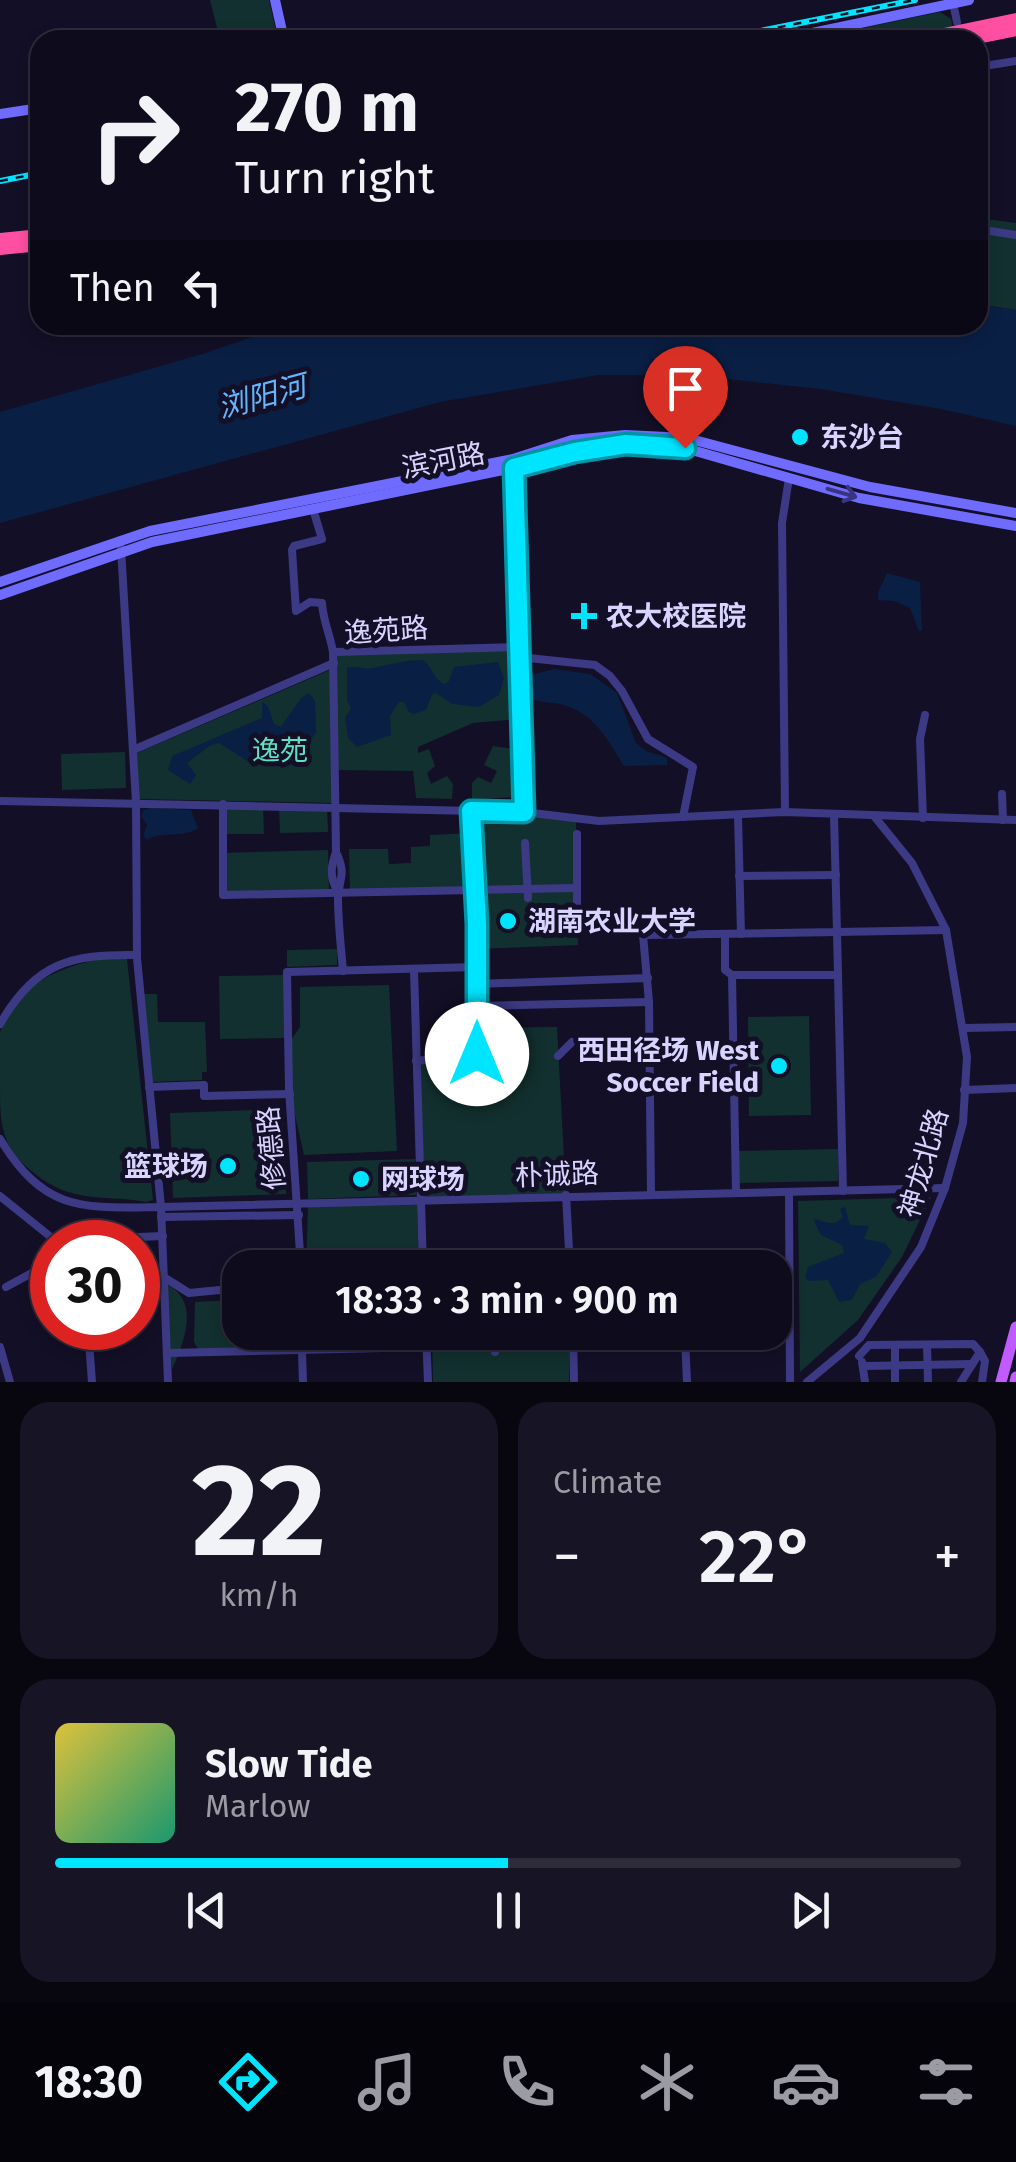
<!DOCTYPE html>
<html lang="en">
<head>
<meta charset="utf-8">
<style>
	:root { --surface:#0e0b1c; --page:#171425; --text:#f1f3f6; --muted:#9b9ba3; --line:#2e2b3b; --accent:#00e5ff }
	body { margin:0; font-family:"Fira Sans","Noto Sans SC",sans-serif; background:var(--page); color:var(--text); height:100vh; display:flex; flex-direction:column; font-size:38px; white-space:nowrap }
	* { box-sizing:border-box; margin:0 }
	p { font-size:32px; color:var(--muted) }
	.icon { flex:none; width:55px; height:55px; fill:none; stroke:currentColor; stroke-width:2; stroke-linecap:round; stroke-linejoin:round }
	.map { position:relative; height:1382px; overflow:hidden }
	.side { display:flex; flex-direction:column; gap:20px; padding:20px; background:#08060f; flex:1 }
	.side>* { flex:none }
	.guide { position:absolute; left:30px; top:30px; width:958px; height:305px; border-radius:30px; box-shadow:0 5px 15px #0003,0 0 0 2px var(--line); background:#0e0b1c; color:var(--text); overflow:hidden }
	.speed { position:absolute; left:30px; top:1220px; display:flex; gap:20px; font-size:50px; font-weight:700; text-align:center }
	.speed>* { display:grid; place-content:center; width:130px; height:130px; border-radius:50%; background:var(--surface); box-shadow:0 5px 15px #0003,0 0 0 2px var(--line); line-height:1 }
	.speed .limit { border:15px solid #d22; background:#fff; color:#111 }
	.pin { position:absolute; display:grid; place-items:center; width:85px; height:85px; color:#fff; margin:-102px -42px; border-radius:50% 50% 50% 0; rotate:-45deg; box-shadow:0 0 10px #0007 }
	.pin .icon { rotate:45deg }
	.me { position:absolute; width:110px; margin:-55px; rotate:0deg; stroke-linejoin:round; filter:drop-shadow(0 0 8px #0008) }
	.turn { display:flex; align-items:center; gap:35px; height:210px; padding:0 40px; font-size:45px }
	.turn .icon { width:130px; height:130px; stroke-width:2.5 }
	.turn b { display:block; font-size:70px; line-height:85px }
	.then { display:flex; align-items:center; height:95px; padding:0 40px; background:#0003; gap:20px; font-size:38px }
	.big { font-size:75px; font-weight:600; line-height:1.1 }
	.side .widget { flex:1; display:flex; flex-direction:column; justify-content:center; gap:15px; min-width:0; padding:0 35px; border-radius:30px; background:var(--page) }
	.side .dial { align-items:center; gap:0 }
	.dial b { font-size:130px; line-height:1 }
	.song { display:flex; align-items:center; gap:30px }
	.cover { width:120px; height:120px; border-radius:15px; background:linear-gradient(135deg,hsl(50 70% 55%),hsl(160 70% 35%)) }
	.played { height:10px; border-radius:5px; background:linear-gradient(90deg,var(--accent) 50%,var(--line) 50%) }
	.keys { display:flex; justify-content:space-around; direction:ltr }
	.heat { display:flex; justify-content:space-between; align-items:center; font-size:55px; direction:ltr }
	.side .tiles { flex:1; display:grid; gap:20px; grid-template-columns:1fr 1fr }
	.widget:last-child { grid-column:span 2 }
	.trip { position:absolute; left:222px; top:1250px; width:570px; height:100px; border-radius:30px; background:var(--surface); box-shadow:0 5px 15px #0003,0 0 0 2px var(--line); font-weight:600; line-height:100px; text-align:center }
	.menu { display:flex; height:160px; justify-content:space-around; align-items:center; background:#06040b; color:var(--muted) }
	.menu .icon { width:70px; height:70px }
	.menu .on { color:var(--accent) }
	.menu b { font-size:45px; color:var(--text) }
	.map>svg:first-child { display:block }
	.green { fill:#12302f }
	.water { fill:#0a1f44 }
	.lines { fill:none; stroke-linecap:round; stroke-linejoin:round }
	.street { stroke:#3d3a85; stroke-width:8 }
	.secondary { stroke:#6f6bff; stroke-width:10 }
	.primary { stroke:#c25bff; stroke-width:11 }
	.highway { stroke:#ff4fa3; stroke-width:12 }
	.rail-casing { stroke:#00e5ff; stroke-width:6 }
	.rail { stroke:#130f26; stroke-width:2.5; stroke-dasharray:8; stroke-linecap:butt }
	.oneway { stroke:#38347d }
	.route-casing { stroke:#0095a6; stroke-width:25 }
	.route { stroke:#00e5ff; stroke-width:18 }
	.poi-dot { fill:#00e5ff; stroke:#130f26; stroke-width:4 }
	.labels { text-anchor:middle; stroke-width:10; stroke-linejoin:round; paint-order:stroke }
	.poi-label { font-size:28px; font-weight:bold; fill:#d9d4ff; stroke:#130f26; text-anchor:start }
	.street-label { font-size:28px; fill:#d9d4ff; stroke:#130f26 }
	.park-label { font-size:28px; fill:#5fe0c0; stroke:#130f26 }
	.water-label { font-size:30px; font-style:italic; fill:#62b6ff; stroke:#130f26 }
</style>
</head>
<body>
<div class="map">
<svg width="1016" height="1382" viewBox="0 0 1016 1382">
	<rect width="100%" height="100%" fill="#130f26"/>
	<!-- green -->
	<g class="green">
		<path d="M210,0H269L278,40H220Z"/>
		<path d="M940,12L951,19L956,40H805Z"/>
		<path d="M978,218L1016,223V310L978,304Z"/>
		<path d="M519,647V719L473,723L418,747V753L429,749L435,766L427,773L431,784L447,776L453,784L452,799L416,798L413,771L336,770L333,652Z"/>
		<path d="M330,670L333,803L139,799L137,753Z"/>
		<path d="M493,746L514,749L515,797L472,800V783L478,777L491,783L497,771L484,765Z"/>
		<path d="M125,752L126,788L62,790L61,754Z"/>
		<path d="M223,804L263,805L264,834H223Z"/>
		<path d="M279,805L327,806L328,832L280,833Z"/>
		<path d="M471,811L576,818L578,945L477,949L474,891L350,892L349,849H388L389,864L411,863V847L430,846V835L472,833Z"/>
		<path d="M328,850L329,892L223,895V853Z"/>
		<path d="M337,949V965L287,967V950Z"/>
		<path d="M107,958L127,959L153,1200L146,1202C109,1195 76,1203 42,1179C3,1151 0,1132 0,1087C0,1071 0,1049 0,1033C12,985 63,965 107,958Z"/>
		<path d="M284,975L285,1038L220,1039L219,976Z"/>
		<path d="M389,985L397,1151L304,1155L289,1089L288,1044L300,1027V987Z"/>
		<path d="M141,994H157L158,1022H205L207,1072H202V1080L151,1082Z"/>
		<path d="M809,1016L811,1115L749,1116L748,1017Z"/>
		<path d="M557,1027L566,1195L421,1200L420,1063L479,1056L478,1028Z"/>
		<path d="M283,1109L286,1194L173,1198L170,1113Z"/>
		<path d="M838,1149V1181L738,1183V1151Z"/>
		<path d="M415,1159L416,1195L308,1199L307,1162Z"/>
		<path d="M931,1197L902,1257L858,1320L800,1372L798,1201Z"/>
		<path d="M417,1205L419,1267L306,1268L308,1206Z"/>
		<path d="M166,1284C201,1301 184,1342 172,1369Z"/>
		<path d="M233,1297H240V1332L422,1333V1345L198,1349L194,1342L195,1302L232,1300Z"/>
		<path d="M432,1333H569V1382H433Z"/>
	</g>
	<!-- water -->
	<g class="water">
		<path d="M978,304L1016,310V426L941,409L820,389L690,375H598L440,402L0,523V412L206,353L286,325H978Z"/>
		<path d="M887,573L920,582L922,631H919L910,608L894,601L878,600V592Z"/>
		<path d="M422,660C433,665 432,679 445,684L449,681L454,667L498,662L504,678L499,695L479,707L452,704L436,693L432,695L426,710L414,714L409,712L404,702H399L390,716L391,735L357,747L348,738L345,717L351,709L347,700V668C357,665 362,670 372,668C390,665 403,660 422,660Z"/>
		<path d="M554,669L590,674L617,693L636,743L646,751L667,758V765L624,766C608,740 593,711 560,704C548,702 539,703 528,697L531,675Z"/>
		<path d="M309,693L315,701L316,733C306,744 304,754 293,765L252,764L219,743L211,745L187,763L196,775L190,784L168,770L172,756L262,718V702L268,706L274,724L281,727L301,698Z"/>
		<path d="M151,808L191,810L198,828C183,839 164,830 147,840L143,835L147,825L141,816L144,810Z"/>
		<path d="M845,1207L850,1225L869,1226L864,1239L885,1243L892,1252L876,1277L860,1284L852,1300L839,1302L828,1280L809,1281L805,1278L808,1267L844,1253L842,1245L821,1235L813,1219C826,1221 833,1228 843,1217L840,1209Z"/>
	</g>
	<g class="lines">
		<!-- street -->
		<g class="street">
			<path d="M953,3L957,22"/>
			<path d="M978,67L1016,61"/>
			<path d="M978,111L981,127"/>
			<path d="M978,229L1016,235"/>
			<path d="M513,467L524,812"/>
			<path d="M313,509L322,539L294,546L292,550L296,611L310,602L322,603C323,621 330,634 333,652"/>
			<path d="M121,548L136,802L137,958L161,1207L168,1382"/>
			<path d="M519,657L595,665L610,676L622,691L648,739L693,767L683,817"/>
			<path d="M133,750L334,663"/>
			<path d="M1002,794L1003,820"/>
			<path d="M0,801L524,812L599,821L785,812L1016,820"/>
			<path d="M223,804V895L577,888"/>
			<path d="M785,812L782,523L789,478"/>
			<path d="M738,815L741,934"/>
			<path d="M923,818L920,739L925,715"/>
			<path d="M577,834V908"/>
			<path d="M525,843L528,898"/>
			<path d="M336,852C330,869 330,877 338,893"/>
			<path d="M739,876L836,875"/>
			<path d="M725,934V970L732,975L736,1193"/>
			<path d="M414,970L423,1268"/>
			<path d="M343,971C341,947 338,922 338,898C339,876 347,876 336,852L333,652L519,647"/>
			<path d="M732,975H838"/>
			<path d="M477,984L648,978"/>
			<path d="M477,1006L649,1002"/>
			<path d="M0,1024C35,963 70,954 137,955"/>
			<path d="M964,1028L1016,1027"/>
			<path d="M558,1056L572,1042"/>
			<path d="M416,1061L477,1054V925L471,811"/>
			<path d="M149,1087L204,1085V1096L290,1094"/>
			<path d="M964,1090L1016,1088"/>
			<path d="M0,1139C45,1213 83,1208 161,1207L945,1188"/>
			<path d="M843,1191L837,932L946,930"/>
			<path d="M789,1192L790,1382"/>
			<path d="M651,1194L649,1002L643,935L837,932L834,815"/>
			<path d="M566,1195L570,1268"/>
			<path d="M0,1196L57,1242"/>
			<path d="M161,1217L299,1215"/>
			<path d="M102,1242L115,1238L163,1236"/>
			<path d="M301,1268L289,1089L287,972L476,967"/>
			<path d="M162,1276L189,1293L240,1288"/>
			<path d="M6,1287L52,1262"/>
			<path d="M88,1328L92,1382"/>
			<path d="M426,1332L428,1382"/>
			<path d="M494,1332L495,1352"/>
			<path d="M573,1332L574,1382"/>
			<path d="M685,1337L741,1332"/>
			<path d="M574,1339L685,1337L687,1382"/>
			<path d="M927,1345L928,1382"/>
			<path d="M0,1347L10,1382"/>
			<path d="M302,1352L303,1382"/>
			<path d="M980,1352L985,1361L982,1382"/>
			<path d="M168,1353L426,1347"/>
			<path d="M859,1356L869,1345L973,1344L980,1352L961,1382"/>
			<path d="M862,1362L865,1382"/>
			<path d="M865,1366L972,1364"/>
			<path d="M807,1382L860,1338L921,1247L945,1188L963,1123L967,1057L946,930L912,863L874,816"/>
			<path d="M895,1382V1345"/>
		</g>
		<!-- secondary -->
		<g class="secondary">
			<path d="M275,0L284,40"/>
			<path d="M779,40L969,0"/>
			<path d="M0,114L40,108"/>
			<path d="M0,582L150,531L513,459L572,440L625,435L687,438L870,487L1016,513"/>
			<path d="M0,595L152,542L513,468L575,451L626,444L685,448L859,498L1016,526"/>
		</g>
		<!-- primary -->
		<g class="primary">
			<path d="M1001,1382L1016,1327"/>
			<path d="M1015,1382L1016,1377"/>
		</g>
		<!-- highway -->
		<g class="highway">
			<path d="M915,40L1016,19"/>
			<path d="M968,40L1016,30"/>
			<path d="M0,239L40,235"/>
			<path d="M0,249L40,245"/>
		</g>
		<defs>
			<g id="rail">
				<path d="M715,40L915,0"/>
				<path d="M0,181L40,173"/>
			</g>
		</defs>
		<!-- rail casing -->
		<use href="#rail" class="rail-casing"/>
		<!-- rail -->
		<use href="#rail" class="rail"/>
	</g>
	<!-- one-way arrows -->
	<defs><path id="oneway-shaft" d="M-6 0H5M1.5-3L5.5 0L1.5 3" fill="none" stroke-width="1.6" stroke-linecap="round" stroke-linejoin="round" transform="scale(2.5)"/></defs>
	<use class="oneway" href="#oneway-shaft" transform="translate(842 493) rotate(16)"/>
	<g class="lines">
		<defs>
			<path id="route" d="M477,1054V924L471,811L524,812L514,468L575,452L626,444L685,448"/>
		</defs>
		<!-- route casing -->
		<use href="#route" class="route-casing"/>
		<!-- route -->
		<use href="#route" class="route"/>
	</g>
	<!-- markers -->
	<g class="poi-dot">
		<circle cx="800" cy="437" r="10"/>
		<path d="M579 601h10v10h10v10h-10v10h-10v-10h-10v-10h10z"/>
		<circle cx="508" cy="921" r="10"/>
		<circle cx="779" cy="1066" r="10"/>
		<circle cx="228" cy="1166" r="10"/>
		<circle cx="361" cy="1179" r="10"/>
	</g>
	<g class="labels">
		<!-- poi labels -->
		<g class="poi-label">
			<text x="820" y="447">东沙台</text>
			<text x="606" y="626">农大校医院</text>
			<text x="528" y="931">湖南农业大学</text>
			<text x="759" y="1060" text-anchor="end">西田径场 West<tspan x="759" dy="32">Soccer Field</tspan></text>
			<text x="208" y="1176" text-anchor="end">篮球场</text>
			<text x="381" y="1189">网球场</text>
		</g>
		<!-- street labels -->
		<g class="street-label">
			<text transform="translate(443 460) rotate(-11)" y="10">滨河路</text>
			<text transform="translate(386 630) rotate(-4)" y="10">逸苑路</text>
			<text transform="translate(271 1148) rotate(-95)" y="10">修德路</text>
			<text transform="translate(923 1163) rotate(-74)" y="10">神龙北路</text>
			<text transform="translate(557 1174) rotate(-2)" y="10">朴诚路</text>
		</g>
		<!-- park labels -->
		<g class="park-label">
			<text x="280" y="760">逸苑</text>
		</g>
		<!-- water labels -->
		<g class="water-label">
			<text transform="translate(262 397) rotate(-15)" y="10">浏阳河</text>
		</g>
	</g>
</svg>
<div class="speed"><div class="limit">30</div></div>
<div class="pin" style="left:685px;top:448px;background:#d93025"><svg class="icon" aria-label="arrive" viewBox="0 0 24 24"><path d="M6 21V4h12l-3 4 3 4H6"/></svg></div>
<svg class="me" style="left:477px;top:1054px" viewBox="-20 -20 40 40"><circle r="19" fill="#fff"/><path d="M0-13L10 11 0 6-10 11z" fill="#00e5ff"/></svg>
<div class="trip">18:33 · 3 min · 900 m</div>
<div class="guide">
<div class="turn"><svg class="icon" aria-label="right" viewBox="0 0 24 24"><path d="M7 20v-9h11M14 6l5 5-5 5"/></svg><div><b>270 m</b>Turn right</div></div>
<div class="then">Then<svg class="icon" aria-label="left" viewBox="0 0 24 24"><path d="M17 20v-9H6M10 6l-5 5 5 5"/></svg></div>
</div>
</div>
<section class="side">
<div class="tiles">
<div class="widget dial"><b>22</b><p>km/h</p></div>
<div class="widget"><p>Climate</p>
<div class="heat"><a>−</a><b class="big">22°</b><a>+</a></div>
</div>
<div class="widget">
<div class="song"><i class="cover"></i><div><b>Slow Tide</b><p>Marlow</p></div></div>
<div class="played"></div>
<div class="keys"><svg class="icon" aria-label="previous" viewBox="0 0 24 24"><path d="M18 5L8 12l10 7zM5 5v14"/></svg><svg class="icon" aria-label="pause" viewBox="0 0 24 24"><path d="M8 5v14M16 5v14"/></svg><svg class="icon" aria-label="next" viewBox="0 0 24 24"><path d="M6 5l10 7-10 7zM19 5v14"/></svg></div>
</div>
</div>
</section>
<nav class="menu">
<b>18:30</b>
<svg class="icon on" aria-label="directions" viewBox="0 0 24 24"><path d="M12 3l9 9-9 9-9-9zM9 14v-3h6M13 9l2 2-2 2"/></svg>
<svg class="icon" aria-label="music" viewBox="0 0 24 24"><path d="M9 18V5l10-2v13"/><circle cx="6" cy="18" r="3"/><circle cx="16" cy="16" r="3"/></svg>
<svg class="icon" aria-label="phone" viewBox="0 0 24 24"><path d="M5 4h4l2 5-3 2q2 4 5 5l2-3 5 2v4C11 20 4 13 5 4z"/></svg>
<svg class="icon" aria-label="climate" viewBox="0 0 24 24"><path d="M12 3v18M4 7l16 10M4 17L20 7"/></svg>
<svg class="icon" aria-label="car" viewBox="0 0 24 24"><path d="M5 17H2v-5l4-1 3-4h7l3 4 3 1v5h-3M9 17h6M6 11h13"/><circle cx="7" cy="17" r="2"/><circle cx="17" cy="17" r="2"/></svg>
<svg class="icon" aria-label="filters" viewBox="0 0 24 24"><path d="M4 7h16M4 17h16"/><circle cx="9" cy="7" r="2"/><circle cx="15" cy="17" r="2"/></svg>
</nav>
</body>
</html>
